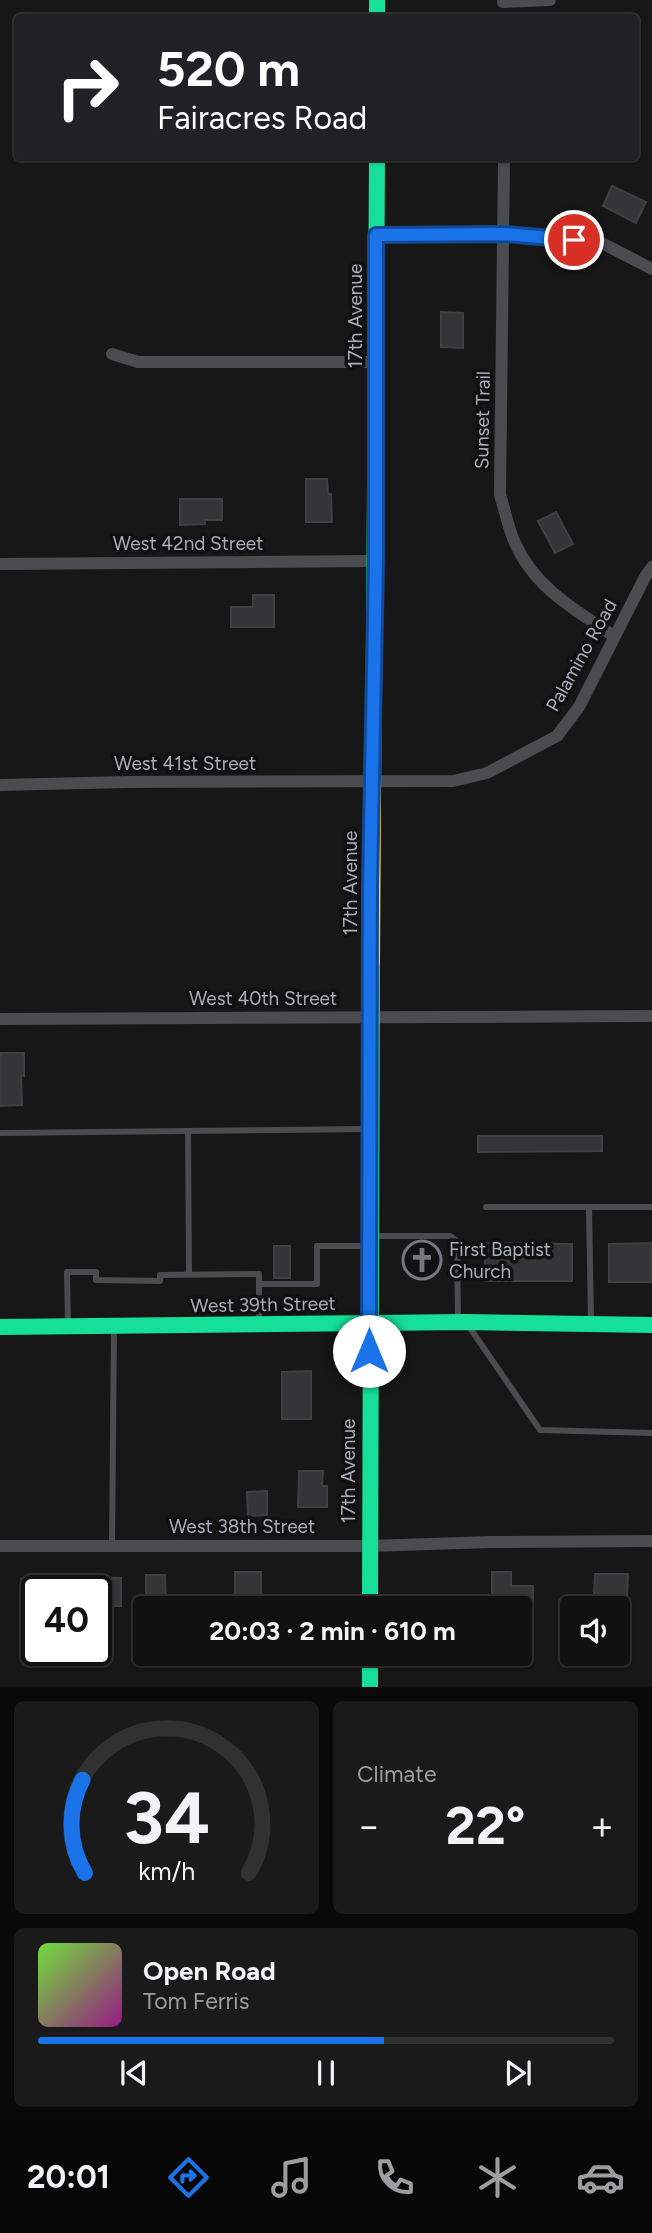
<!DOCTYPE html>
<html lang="en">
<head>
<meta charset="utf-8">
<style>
	:root { --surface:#111; --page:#1a1a1a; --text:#f1f3f6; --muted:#9c9d9f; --line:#303131; --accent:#1a73e8 }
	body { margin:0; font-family:Figtree,sans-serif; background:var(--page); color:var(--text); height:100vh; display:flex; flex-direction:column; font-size:26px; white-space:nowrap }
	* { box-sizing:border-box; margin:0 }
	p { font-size:23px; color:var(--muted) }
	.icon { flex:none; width:38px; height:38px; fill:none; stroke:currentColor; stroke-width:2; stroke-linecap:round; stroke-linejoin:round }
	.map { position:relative; height:1687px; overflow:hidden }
	.drawer { display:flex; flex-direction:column; gap:14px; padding:14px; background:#090909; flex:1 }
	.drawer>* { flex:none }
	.guide { position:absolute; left:14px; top:14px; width:625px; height:147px; border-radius:7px; box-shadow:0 2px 5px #0004,0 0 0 2px var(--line); background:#202124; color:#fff; overflow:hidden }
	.controls { position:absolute; left:560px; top:1596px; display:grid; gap:14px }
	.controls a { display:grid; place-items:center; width:70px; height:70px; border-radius:7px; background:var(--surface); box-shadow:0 2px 5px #0004,0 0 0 2px var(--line); font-size:35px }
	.speed { position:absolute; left:21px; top:1575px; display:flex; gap:14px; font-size:35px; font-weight:700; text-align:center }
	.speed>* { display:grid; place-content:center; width:91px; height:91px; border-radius:50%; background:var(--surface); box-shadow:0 2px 5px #0004,0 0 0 2px var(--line); line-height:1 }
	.speed .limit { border:4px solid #111; border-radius:10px; background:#fff; color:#111 }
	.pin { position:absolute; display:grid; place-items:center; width:60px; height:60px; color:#fff; margin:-30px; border:4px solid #fff; border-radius:50%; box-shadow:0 2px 7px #0007 }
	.me { position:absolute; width:77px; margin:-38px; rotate:0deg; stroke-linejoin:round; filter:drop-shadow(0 0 5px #0008) }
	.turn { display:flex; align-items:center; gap:24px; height:147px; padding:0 28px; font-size:32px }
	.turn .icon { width:91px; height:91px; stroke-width:2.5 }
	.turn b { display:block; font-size:49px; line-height:60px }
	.big { font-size:52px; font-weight:700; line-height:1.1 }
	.drawer .tile { flex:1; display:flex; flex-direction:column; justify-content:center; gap:10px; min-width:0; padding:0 24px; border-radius:10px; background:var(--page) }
	.drawer .dial { align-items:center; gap:0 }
	.dial svg { height:182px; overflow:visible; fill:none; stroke:var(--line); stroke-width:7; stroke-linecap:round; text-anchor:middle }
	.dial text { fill:var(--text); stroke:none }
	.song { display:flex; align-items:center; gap:21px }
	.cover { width:84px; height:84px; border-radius:10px; background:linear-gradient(135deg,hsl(100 70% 55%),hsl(310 70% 35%)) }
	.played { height:7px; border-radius:4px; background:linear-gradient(90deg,var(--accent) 60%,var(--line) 60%) }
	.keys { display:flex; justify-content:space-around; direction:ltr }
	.heat { display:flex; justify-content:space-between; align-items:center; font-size:38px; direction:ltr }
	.drawer .tiles { flex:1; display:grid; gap:14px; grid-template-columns:1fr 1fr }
	.tile:last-child { grid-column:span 2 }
	.trip { position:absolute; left:133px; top:1596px; width:399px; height:70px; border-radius:7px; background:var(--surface); box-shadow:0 2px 5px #0004,0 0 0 2px var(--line); font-weight:700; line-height:70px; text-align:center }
	.dock { display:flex; height:112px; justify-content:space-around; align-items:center; background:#070707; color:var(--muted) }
	.dock .icon { width:49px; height:49px }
	.dock .on { color:var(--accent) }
	.dock b { font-size:32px; color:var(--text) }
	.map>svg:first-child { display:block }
	.building { fill:#343537; stroke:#3f4043; stroke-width:2 }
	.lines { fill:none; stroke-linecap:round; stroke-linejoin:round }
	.lane { stroke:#4b4c50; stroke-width:6 }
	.street { stroke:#4b4c50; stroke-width:12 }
	.fast { stroke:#16e098; stroke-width:16 }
	.slow { stroke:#ffcf43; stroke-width:16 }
	.route-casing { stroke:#114b97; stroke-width:18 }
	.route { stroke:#1a73e8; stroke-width:12 }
	.labels { text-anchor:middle; stroke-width:7; stroke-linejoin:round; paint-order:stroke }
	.street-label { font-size:19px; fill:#a8adb8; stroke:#111113 }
	.poi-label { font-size:19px; fill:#a8adb8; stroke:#111113; text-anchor:start }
</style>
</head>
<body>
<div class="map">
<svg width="652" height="1687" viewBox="0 0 652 1687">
	<rect width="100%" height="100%" fill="#171717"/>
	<!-- building -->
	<g class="building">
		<path d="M612,186L646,202L636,223L603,206Z"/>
		<path d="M441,312L463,313V348L441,347Z"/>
		<path d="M306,479H327L328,494H331L332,522H306Z"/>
		<path d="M180,499H222V520H205V524L180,525Z"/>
		<path d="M556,512L573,544L555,553L538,521Z"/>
		<path d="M253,595H274V627H231V607H253Z"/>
		<path d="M0,1053H24V1076H21L22,1105L0,1106Z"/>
		<path d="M478,1136H602V1151L478,1152Z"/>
		<path d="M485,1243L572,1244V1281H485Z"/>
		<path d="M652,1243V1282H609V1244Z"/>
		<rect x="274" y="1246" width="16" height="32"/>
		<path d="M311,1371V1419H282V1372Z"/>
		<path d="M299,1471H323L322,1486H327V1507H298Z"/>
		<path d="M267,1491V1515L248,1516L247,1492Z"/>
		<rect x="235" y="1572" width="26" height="36"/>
		<path d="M492,1572H511V1586H533V1607H492Z"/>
		<path d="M595,1574H628L627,1597L594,1596Z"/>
		<path d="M146,1575H165L166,1608H146Z"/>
		<path d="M121,1578V1606H96V1591H37V1607H21V1579Z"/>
	</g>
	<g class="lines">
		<!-- lane -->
		<g class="lane">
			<path d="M188,1131L189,1274"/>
			<path d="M0,1133L369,1129"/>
			<path d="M486,1207H652"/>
			<path d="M589,1207L591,1323"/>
			<path d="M371,1236H450L457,1241L458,1321"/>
			<path d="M259,1284H317V1246H369"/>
			<path d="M68,1325L67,1272H96V1280L160,1281V1275L259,1274V1323"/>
			<path d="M468,1325L540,1430L652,1433"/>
			<path d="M112,1545L114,1328"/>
		</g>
		<!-- street -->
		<g class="street">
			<path d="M503,2L550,0"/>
			<path d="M504,158L500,495C505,510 508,528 515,543C535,588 575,610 614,636"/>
			<path d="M376,235L504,234L598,241L652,269"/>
			<path d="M112,354L138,362H376"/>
			<path d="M0,564L375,561"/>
			<path d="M0,785L127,782L453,781L487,773L557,736L579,707L645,577L652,567"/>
			<path d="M0,1019L652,1016"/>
			<path d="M0,1546H369L491,1542L652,1541"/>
		</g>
		<!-- fast -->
		<g class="fast">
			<path d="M377,0V18"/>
			<path d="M374,641L377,158"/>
			<path d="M0,1327L466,1322L652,1325"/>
			<path d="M370,1608L372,962"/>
			<path d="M370,1654V1687"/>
		</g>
		<!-- slow -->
		<path class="slow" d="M372,962L374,641"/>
	</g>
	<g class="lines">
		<defs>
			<path id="route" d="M369,1351L370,886L376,561V235L505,234L574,240"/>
		</defs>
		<!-- route casing -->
		<use href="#route" class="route-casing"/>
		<!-- route -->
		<use href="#route" class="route"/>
	</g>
	<!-- icons -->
	<defs>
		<symbol id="church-ring" viewBox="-11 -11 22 22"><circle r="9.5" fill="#111113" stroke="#757880" stroke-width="1.5"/><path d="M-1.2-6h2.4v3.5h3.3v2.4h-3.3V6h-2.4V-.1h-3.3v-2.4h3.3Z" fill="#757880"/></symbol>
	</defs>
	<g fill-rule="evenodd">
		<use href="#church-ring" x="400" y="1238" width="44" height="44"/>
	</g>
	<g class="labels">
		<!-- street labels -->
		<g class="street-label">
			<text transform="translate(355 316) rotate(-90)" y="7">17th Avenue</text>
			<text transform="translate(482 420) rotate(-89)" y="7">Sunset Trail</text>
			<text x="188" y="550">West 42nd Street</text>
			<text transform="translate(581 655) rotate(-61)" y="7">Palamino Road</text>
			<text x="185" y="770">West 41st Street</text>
			<text transform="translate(350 883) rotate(-90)" y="7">17th Avenue</text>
			<text x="263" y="1005">West 40th Street</text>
			<text transform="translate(263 1304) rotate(-1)" y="7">West 39th Street</text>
			<text transform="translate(348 1471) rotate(-90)" y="7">17th Avenue</text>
			<text x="242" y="1533">West 38th Street</text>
		</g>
		<!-- poi labels -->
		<g class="poi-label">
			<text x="449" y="1256">First Baptist<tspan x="449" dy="22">Church</tspan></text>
		</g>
	</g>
</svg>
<div class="controls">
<a><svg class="icon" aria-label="sound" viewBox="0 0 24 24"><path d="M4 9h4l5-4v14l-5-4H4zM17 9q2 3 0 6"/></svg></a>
</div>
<div class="speed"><div class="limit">40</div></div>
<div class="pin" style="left:574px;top:240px;background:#d93025"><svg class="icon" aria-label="arrive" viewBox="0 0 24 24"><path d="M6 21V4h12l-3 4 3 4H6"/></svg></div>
<svg class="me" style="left:369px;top:1351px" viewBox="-20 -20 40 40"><circle r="19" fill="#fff"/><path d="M0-13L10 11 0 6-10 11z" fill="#1a73e8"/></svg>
<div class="trip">20:03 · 2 min · 610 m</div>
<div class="guide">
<div class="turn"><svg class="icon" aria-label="right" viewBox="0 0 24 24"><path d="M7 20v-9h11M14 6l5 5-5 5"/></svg><div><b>520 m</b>Fairacres Road</div></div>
</div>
</div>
<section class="drawer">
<div class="tiles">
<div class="tile dial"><svg viewBox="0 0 100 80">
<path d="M14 69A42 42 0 1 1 86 69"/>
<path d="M14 69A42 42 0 0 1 13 28" stroke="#1a73e8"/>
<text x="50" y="56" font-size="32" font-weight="700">34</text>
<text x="50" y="72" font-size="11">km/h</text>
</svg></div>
<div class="tile"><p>Climate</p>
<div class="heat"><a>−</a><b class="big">22°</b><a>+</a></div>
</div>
<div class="tile">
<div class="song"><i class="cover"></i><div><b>Open Road</b><p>Tom Ferris</p></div></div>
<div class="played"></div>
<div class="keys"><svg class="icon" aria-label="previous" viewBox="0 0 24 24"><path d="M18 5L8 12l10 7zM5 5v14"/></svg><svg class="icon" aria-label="pause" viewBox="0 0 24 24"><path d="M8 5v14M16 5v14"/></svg><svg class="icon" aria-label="next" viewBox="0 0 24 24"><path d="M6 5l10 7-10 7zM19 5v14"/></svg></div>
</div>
</div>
</section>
<nav class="dock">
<b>20:01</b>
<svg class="icon on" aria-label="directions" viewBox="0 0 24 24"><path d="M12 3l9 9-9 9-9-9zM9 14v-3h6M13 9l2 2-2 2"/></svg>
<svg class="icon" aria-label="music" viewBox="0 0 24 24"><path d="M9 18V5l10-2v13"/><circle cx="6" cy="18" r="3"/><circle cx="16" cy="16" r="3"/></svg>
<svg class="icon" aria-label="phone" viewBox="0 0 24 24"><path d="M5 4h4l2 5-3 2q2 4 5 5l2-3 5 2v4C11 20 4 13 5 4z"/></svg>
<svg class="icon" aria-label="climate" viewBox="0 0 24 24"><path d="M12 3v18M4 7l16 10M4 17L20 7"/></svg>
<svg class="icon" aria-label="car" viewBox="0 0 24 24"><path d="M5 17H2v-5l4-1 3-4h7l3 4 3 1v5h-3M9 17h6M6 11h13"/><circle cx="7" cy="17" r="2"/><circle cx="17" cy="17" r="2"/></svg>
</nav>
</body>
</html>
